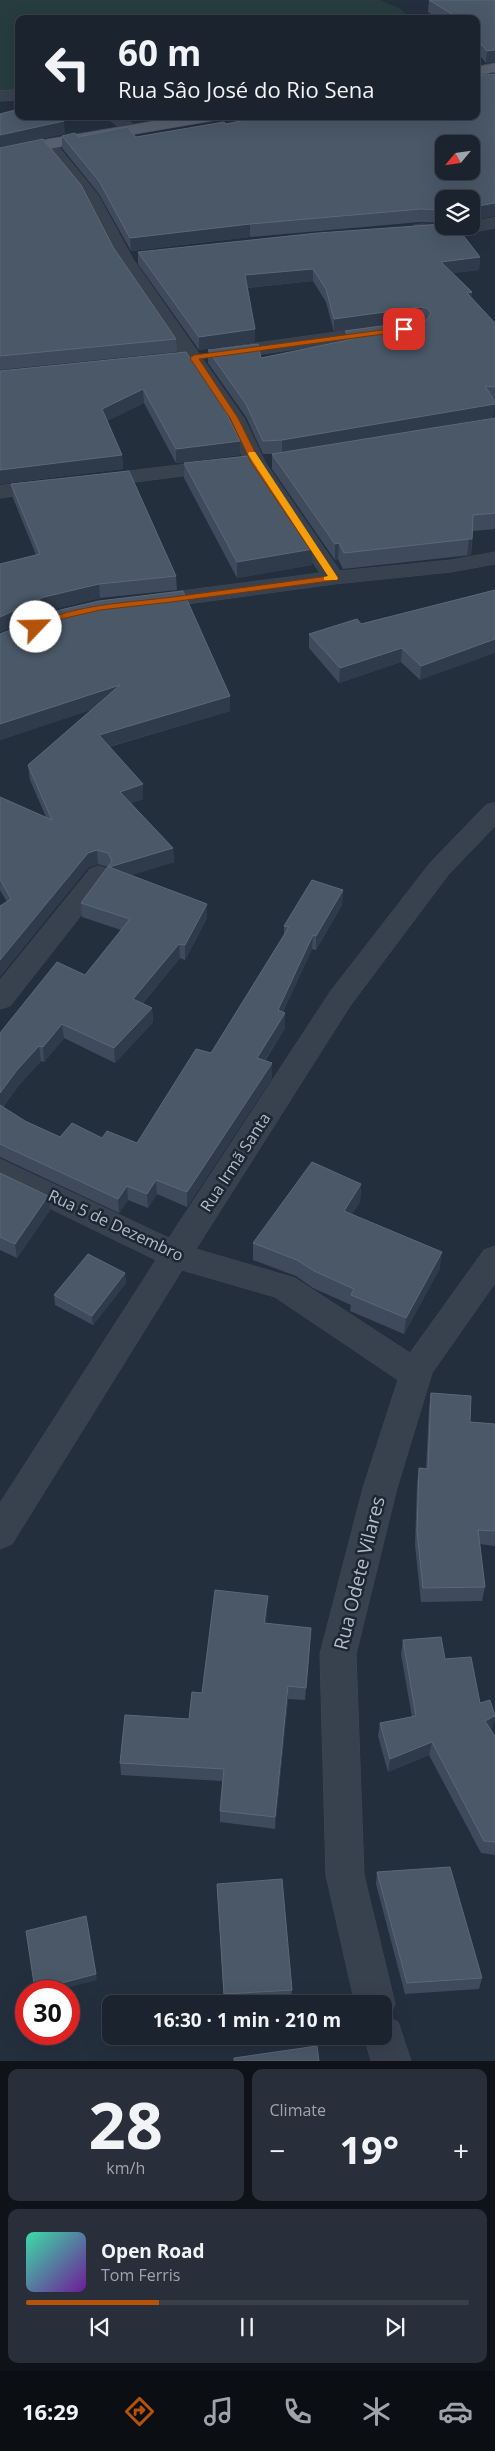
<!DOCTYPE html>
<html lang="en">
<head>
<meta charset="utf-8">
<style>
	:root { --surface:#1b232e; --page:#282f3a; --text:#f1f3f6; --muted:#a0a4aa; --line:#39404a; --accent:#b45309 }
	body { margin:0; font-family:"Open Sans",sans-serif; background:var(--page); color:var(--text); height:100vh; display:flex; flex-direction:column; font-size:19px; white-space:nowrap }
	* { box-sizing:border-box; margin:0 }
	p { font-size:16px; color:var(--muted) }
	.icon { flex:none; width:28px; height:28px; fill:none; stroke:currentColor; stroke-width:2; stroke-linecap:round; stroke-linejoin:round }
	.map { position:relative; height:2061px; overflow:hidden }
	.panel { display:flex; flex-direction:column; gap:8px; padding:8px; background:#0f1319; flex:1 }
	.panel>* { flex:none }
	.hud { position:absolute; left:15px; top:15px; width:465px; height:105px; border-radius:10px; box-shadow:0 5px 20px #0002,0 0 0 1px var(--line); background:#1b232e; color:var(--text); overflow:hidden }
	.needle { width:32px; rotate:241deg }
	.tools { position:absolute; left:435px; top:135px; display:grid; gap:10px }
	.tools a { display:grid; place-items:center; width:45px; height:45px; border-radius:10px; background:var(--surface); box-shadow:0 5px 20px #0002,0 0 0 1px var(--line); font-size:25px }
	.speed { position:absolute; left:15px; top:1980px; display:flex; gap:10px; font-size:25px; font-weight:700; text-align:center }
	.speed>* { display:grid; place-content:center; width:65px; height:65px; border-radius:50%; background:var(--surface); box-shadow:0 5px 20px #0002,0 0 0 1px var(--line); line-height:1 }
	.speed .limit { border:8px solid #d22; background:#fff; color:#111 }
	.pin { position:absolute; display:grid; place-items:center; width:42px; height:42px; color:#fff; margin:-21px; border-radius:10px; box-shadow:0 2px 8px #0006 }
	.me { position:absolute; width:55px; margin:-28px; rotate:66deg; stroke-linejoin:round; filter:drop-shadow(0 0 4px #0008) }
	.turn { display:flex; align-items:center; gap:18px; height:105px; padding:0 20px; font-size:22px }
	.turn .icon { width:65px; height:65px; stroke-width:2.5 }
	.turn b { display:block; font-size:35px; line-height:42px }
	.big { font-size:38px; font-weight:700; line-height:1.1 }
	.panel .card { flex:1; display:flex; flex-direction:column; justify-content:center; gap:8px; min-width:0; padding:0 18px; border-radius:10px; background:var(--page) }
	.panel .dial { align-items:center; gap:0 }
	.dial b { font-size:65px; line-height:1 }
	.song { display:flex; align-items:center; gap:15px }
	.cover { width:60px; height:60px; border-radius:8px; background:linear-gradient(135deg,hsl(160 70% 55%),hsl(280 70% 35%)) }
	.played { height:5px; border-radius:2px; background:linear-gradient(90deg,var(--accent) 30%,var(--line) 30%) }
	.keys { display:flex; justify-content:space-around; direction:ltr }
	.heat { display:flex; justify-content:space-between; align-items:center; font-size:28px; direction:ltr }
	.panel .tiles { flex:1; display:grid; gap:8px; grid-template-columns:1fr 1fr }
	.card:last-child { grid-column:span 2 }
	.trip { position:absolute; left:102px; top:1995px; width:290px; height:50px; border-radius:10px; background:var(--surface); box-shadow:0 5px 20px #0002,0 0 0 1px var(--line); font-weight:700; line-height:50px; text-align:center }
	.dock { display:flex; height:80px; justify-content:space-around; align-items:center; background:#0b0e12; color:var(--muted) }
	.dock .icon { width:35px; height:35px }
	.dock .current { color:var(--accent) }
	.dock b { font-size:22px; color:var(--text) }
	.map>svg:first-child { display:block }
	.green { fill:#263c3f }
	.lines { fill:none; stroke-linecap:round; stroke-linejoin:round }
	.minor-casing { stroke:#414a57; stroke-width:1 }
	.major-casing { stroke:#414a57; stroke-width:1 }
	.minor { fill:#38414e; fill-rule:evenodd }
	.major { fill:#56606e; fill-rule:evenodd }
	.wall { fill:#3f4b5c }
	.shaded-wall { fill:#2f3b4b }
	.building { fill:#4b5868; stroke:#5c6777; fill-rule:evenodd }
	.route { fill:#b45309; stroke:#753606 }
	.slow { fill:#f59e0b }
	.labels { text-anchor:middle; stroke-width:5; stroke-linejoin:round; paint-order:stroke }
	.street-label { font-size:16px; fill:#b4bcc9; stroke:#1d2633 }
	.near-street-label { font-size:19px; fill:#b4bcc9; stroke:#1d2633 }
</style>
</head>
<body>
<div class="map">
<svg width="495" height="2061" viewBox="0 0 495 2061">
	<rect width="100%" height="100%" fill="#242f3e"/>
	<!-- green -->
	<path class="green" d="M0,0H380L399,8L411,19H19V91L0,92Z"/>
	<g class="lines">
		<defs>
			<g id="minor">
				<path d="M19,90V100L0,101V91Z"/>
				<path d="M105,116H123L139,129L137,132H125Z"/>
				<path d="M48,139L54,141L98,195L133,259L244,418L265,462L340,571L451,560L495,552V564L451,572L334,584L150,609L142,607L139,602L142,597L150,595L320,573L245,462L224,418L115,259L83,197L40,144Z"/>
				<path d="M495,218V228L464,234H420L414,233L411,229L414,225L420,224L471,226V222Z"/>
				<path d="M381,326L387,328L390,332L387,336L221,360L214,358L212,354L214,350L221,348Z"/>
				<path d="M222,460L229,462L232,466L229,470L96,487L89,485L86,481L89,477L96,475Z"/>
				<path d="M48,480L55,482L58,486L55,490L0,498V486Z"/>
				<path d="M495,803V826L448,875L350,1006L196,1249L295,1278L410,1353L484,1250L495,1246V1283L432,1373L397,1488L356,1654L364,1875L395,2004L389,2018L398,2022L411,2061H371L364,2036H384V2004H355L326,1875L320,1654L363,1488L398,1380L275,1297L182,1270L12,1544L0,1549V1503L156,1260L0,1184V1159L169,1238L330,992L430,863L486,805Z"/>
				<path d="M99,866L108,869L112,875L108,881L10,1006L0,1009V980L90,869Z"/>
			</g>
			<g id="major">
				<path d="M495,63V72L476,76V67Z"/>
				<path d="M183,116H220L212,121L48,149L0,160V150L48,139Z"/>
			</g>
		</defs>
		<!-- minor casing -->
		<use href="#minor" class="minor-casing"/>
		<!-- major casing -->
		<use href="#major" class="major-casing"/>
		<!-- minor -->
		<use href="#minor" class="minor"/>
		<!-- major -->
		<use href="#major" class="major"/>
	</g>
	<!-- wall -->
	<g class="wall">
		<path d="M429,0H495L486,63L476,51V19H439L428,12Z"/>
		<path d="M495,74V216L471,220V199H444V223L420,222L250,237L131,251L99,194L62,148V136L136,137L226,124Z"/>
		<path d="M0,148L113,247L176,339L177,352L0,370Z"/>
		<path d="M138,252L480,257L479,270L453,273L472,292L471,297L495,323V400H493L494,417L412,431L495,418V529L473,531L471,555L343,569L338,559L335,560L272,469V454H274H263L246,417L208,363V350L261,358L345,341V331L423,321L420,320L334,332L326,302L313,281L247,288L255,329V342L199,350L138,264Z"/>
		<path d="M186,352L240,441V455L176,463L144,403L107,421L122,455L123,469L0,484V371Z"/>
		<path d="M184,463L313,549L312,565L237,578L184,478Z"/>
		<path d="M11,484L176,576L177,590L100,598L46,611L0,632V564L36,555L13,498Z"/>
		<path d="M495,590L420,680L401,662L339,683L309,648V634L361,624Z"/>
		<path d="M0,634L230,696V711L109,747L143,799L131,803L173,848L174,862L131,875L207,918L185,960L180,958L143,1003L152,1008L153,1022L115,1063L64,1038L44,1062L41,1061L19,1085L3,1107L25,1121L60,1137L102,1138L137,1143L211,1053L284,936V926L343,890L342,905L316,950L312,949L283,1012L285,1028L265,1061L272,1078L187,1207L157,1194L148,1208L128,1200L119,1213L0,1157V1033L85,975L121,930L82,917L81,903L108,867L98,864L89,867L7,902L0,890V797L46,817L30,780L28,765L93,709L0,740Z"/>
		<path d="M0,1173L50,1210L17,1258L0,1250Z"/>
		<path d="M361,1184L360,1202L352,1214L440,1268L404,1334L350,1311L351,1305L313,1288L296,1276L253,1260V1243Z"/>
		<path d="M125,1273L126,1283L93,1325L55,1305L54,1295Z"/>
		<path d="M431,1393L470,1422L495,1424V1546L480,1544L485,1587L482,1601L421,1602L415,1545L417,1483L419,1468L426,1469L429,1408Z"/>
		<path d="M268,1596L267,1609L266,1623L310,1641L305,1700L288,1699L275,1829L220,1822V1811L222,1781L121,1775L120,1763L189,1719Z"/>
		<path d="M403,1640L445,1659L480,1703L491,1730L495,1736V1855L481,1853L429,1755L388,1772L378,1736L380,1723L412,1717L401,1654Z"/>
		<path d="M377,1872L482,1978L479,1989L405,1994L376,1884Z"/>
		<path d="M218,1896L292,1990L291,2001L247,2004H224Z"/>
	</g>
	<!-- shaded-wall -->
	<g class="shaded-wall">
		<path d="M495,50V62L486,63L487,51Z"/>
		<path d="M64,121L65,134L0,148V135Z"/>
		<path d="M495,203V216L471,220L472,207Z"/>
		<path d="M250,224V237L131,251L130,238Z"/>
		<path d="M480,257L479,270L440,275L441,262Z"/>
		<path d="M313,269V281L245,288V275Z"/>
		<path d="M472,292L470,304L467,293Z"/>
		<path d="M421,307L420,320L334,332V319Z"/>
		<path d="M255,329V342L199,350V337Z"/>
		<path d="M143,389L144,403L103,423L102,409Z"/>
		<path d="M495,404L494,417L282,453V440Z"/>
		<path d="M240,441V455L176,463V449Z"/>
		<path d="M122,455L123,469L0,484V470Z"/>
		<path d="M469,539H472L471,555H467Z"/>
		<path d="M339,543L338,559L335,560V544Z"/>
		<path d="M313,549L312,565L237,578V562Z"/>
		<path d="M99,584L100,598L46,611L0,632V617L44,597Z"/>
		<path d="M495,639V653L420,680L421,666Z"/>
		<path d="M402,648L401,662L339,683L340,668Z"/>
		<path d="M120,685L121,700L0,740V724Z"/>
		<path d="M230,696V711L100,749L99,735Z"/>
		<path d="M143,784V799L121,806L120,792Z"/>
		<path d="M173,848L174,862L110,882L109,867Z"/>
		<path d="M97,850L98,864L89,867L0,977V960L88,853Z"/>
		<path d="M343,890L342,905L316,950V936Z"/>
		<path d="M207,904V918L185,960V945Z"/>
		<path d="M313,935L312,949L277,1025L278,1010Z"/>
		<path d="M179,944L180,958L134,1013L133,999Z"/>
		<path d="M152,1008L153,1022L115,1063L114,1048Z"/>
		<path d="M285,1013V1028L257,1072V1058Z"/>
		<path d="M62,1024L64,1038L44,1062L43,1047Z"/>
		<path d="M39,1046L41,1061L19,1085L0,1110V1093L17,1070Z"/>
		<path d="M272,1063V1078L187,1207V1192Z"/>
		<path d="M156,1180L157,1194L148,1208L147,1194Z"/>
		<path d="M361,1184L360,1202L343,1228L344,1211Z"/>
		<path d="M127,1186L128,1200L119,1213L118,1199Z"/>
		<path d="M48,1196L50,1210L17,1258L15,1244Z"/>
		<path d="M442,1252L440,1268L404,1334L406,1318Z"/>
		<path d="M125,1273L126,1283L93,1325L92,1316Z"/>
		<path d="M268,1596L267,1609L264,1636V1623Z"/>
		<path d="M288,1686V1699L275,1829V1817Z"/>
		<path d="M495,1717L492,1730L482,1734L485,1721Z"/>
		<path d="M432,1742L429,1755L388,1772L390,1759Z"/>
		<path d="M87,1922L97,1980L55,1991H35V1990Z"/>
	</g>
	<!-- building -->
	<g class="building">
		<path d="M429,0H495V50L487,51L476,38V19H460Z"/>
		<path d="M495,74V203L472,207L471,208V199H444V210L421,209L250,224L130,238L99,181L62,136L75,133L78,137L127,127L136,137L224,122L226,124L264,116H476V76ZM444,144H471V171H444Z"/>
		<path d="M19,109V116H59L64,121L0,135V114Z"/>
		<path d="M43,139L81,185L113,247L176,339L0,356V148Z"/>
		<path d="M444,224V226H456L480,257L441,262L472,292L467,293L495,323V387L485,386L495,402V404L282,440L263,441L246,404L208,350L258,344L261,358L353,339L345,331L427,320L431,313L427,308L421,307L334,319L326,289L313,269L245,275L255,329L199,337L138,252L318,233Z"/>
		<path d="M186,352L222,405L240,441L176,449L143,389L102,409L122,455L0,470V371Z"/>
		<path d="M495,418V513L473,515L472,539H469L344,553L339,543L335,544L272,454Z"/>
		<path d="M248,456L313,549L237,562L184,463Z"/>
		<path d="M129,471L176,576L99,584L44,597L0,617V564L40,554L11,484Z"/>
		<path d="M495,590V639L421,666L402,648L340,668L309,634L357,619L361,624Z"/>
		<path d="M183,591L230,696L99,735L143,784L120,792L173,848L109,867L207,904L185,945L179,944L133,999L152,1008L114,1048L62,1024L43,1047L39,1046L17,1070L0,1093V1033L57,962L85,975L130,919L81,903L112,861L108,853L97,850L88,853L0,960V906L11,899L0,879V797L52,820L28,765L120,685L0,724V634L60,610L99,601Z"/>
		<path d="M312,880L343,890L316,936L313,935L278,1010L285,1013L257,1058L272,1063L187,1192L156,1180L147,1194L127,1186L118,1199L0,1144V1105L25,1121L60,1137L72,1123L102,1138L107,1131L137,1143L196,1049L211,1053L289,927L284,926Z"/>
		<path d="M312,1162L361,1184L344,1211L442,1252L406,1318L351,1295L354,1289L314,1271L297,1260L253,1243Z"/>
		<path d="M0,1173L48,1196L15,1244L0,1237Z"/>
		<path d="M88,1254L125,1273L92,1316L54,1295Z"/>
		<path d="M431,1393L471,1396L470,1422L495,1424V1531L478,1530L485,1587L423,1588L417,1531L419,1468L428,1469Z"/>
		<path d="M215,1590L268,1596L264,1623L311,1628L306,1688L288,1686L275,1817L220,1811L224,1769L120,1763L125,1715L189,1719L192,1692L202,1693Z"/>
		<path d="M441,1637L445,1659L471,1657L480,1703L490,1700L495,1716L485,1721L495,1736V1842L484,1841L432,1742L390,1759L380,1723L416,1716L403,1640Z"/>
		<path d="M450,1867L482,1978L407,1983L377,1872Z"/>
		<path d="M282,1879L292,1990L224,1994L217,1884Z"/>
		<path d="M86,1916L96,1974L35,1990L26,1931Z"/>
		<path d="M317,2046L319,2061H234V2058Z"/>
	</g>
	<!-- route -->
	<path class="route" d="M404,327L408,329L406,331L199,359L238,418L260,462L338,578L337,580L171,602L100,610L57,620L39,629H32V625C77,604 125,603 173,597C225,590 277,583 328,576L251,462L230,418L190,358L194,355Z"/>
	<!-- slow -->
	<path class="slow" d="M249,452H255L338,578L337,580H324V577L328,576L248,454Z"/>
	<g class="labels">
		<!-- street labels -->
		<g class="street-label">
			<text transform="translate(235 1162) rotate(-57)" y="6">Rua Irmã Santa</text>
			<text transform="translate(116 1225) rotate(25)" y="6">Rua 5 de Dezembro</text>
		</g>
		<!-- near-street labels -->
		<g class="near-street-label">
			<text transform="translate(359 1573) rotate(-76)" y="7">Rua Odete Vilares</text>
		</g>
	</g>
</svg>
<div class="tools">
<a><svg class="needle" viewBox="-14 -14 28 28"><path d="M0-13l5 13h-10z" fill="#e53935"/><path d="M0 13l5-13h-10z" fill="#a0a4aa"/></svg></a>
<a><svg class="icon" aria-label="layers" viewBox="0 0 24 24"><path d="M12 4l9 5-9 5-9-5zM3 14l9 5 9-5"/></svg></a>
</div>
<div class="speed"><div class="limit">30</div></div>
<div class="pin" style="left:404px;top:329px;background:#d93025"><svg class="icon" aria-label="arrive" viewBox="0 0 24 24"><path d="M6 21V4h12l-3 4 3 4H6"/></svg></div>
<svg class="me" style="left:36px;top:627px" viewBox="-20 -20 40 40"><circle r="19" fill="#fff"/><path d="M0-13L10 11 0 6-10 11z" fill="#b45309"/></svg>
<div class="trip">16:30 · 1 min · 210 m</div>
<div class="hud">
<div class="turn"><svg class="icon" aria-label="left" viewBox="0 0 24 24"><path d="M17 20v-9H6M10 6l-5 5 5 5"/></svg><div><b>60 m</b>Rua Sâo José do Rio Sena</div></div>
</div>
</div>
<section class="panel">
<div class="tiles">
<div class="card dial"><b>28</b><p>km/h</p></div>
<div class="card"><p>Climate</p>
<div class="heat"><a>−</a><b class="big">19°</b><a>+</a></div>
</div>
<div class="card">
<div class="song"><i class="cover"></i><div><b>Open Road</b><p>Tom Ferris</p></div></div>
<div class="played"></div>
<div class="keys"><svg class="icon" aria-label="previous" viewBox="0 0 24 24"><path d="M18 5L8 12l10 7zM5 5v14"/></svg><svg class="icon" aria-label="pause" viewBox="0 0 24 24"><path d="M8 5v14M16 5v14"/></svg><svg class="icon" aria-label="next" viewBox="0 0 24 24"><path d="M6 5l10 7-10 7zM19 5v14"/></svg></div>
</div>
</div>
</section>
<nav class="dock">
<b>16:29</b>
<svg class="icon current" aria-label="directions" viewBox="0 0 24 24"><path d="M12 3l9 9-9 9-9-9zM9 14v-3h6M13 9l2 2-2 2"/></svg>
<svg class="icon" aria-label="music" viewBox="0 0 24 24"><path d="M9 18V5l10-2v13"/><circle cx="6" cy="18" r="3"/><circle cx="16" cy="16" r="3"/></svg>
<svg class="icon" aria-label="phone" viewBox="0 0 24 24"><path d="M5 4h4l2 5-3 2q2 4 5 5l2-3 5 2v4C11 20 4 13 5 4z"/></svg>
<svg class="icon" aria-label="climate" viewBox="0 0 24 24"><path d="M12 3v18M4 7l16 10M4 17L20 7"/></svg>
<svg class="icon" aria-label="car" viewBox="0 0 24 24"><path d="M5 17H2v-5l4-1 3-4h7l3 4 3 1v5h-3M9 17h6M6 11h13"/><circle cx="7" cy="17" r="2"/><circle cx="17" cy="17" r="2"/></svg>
</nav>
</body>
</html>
